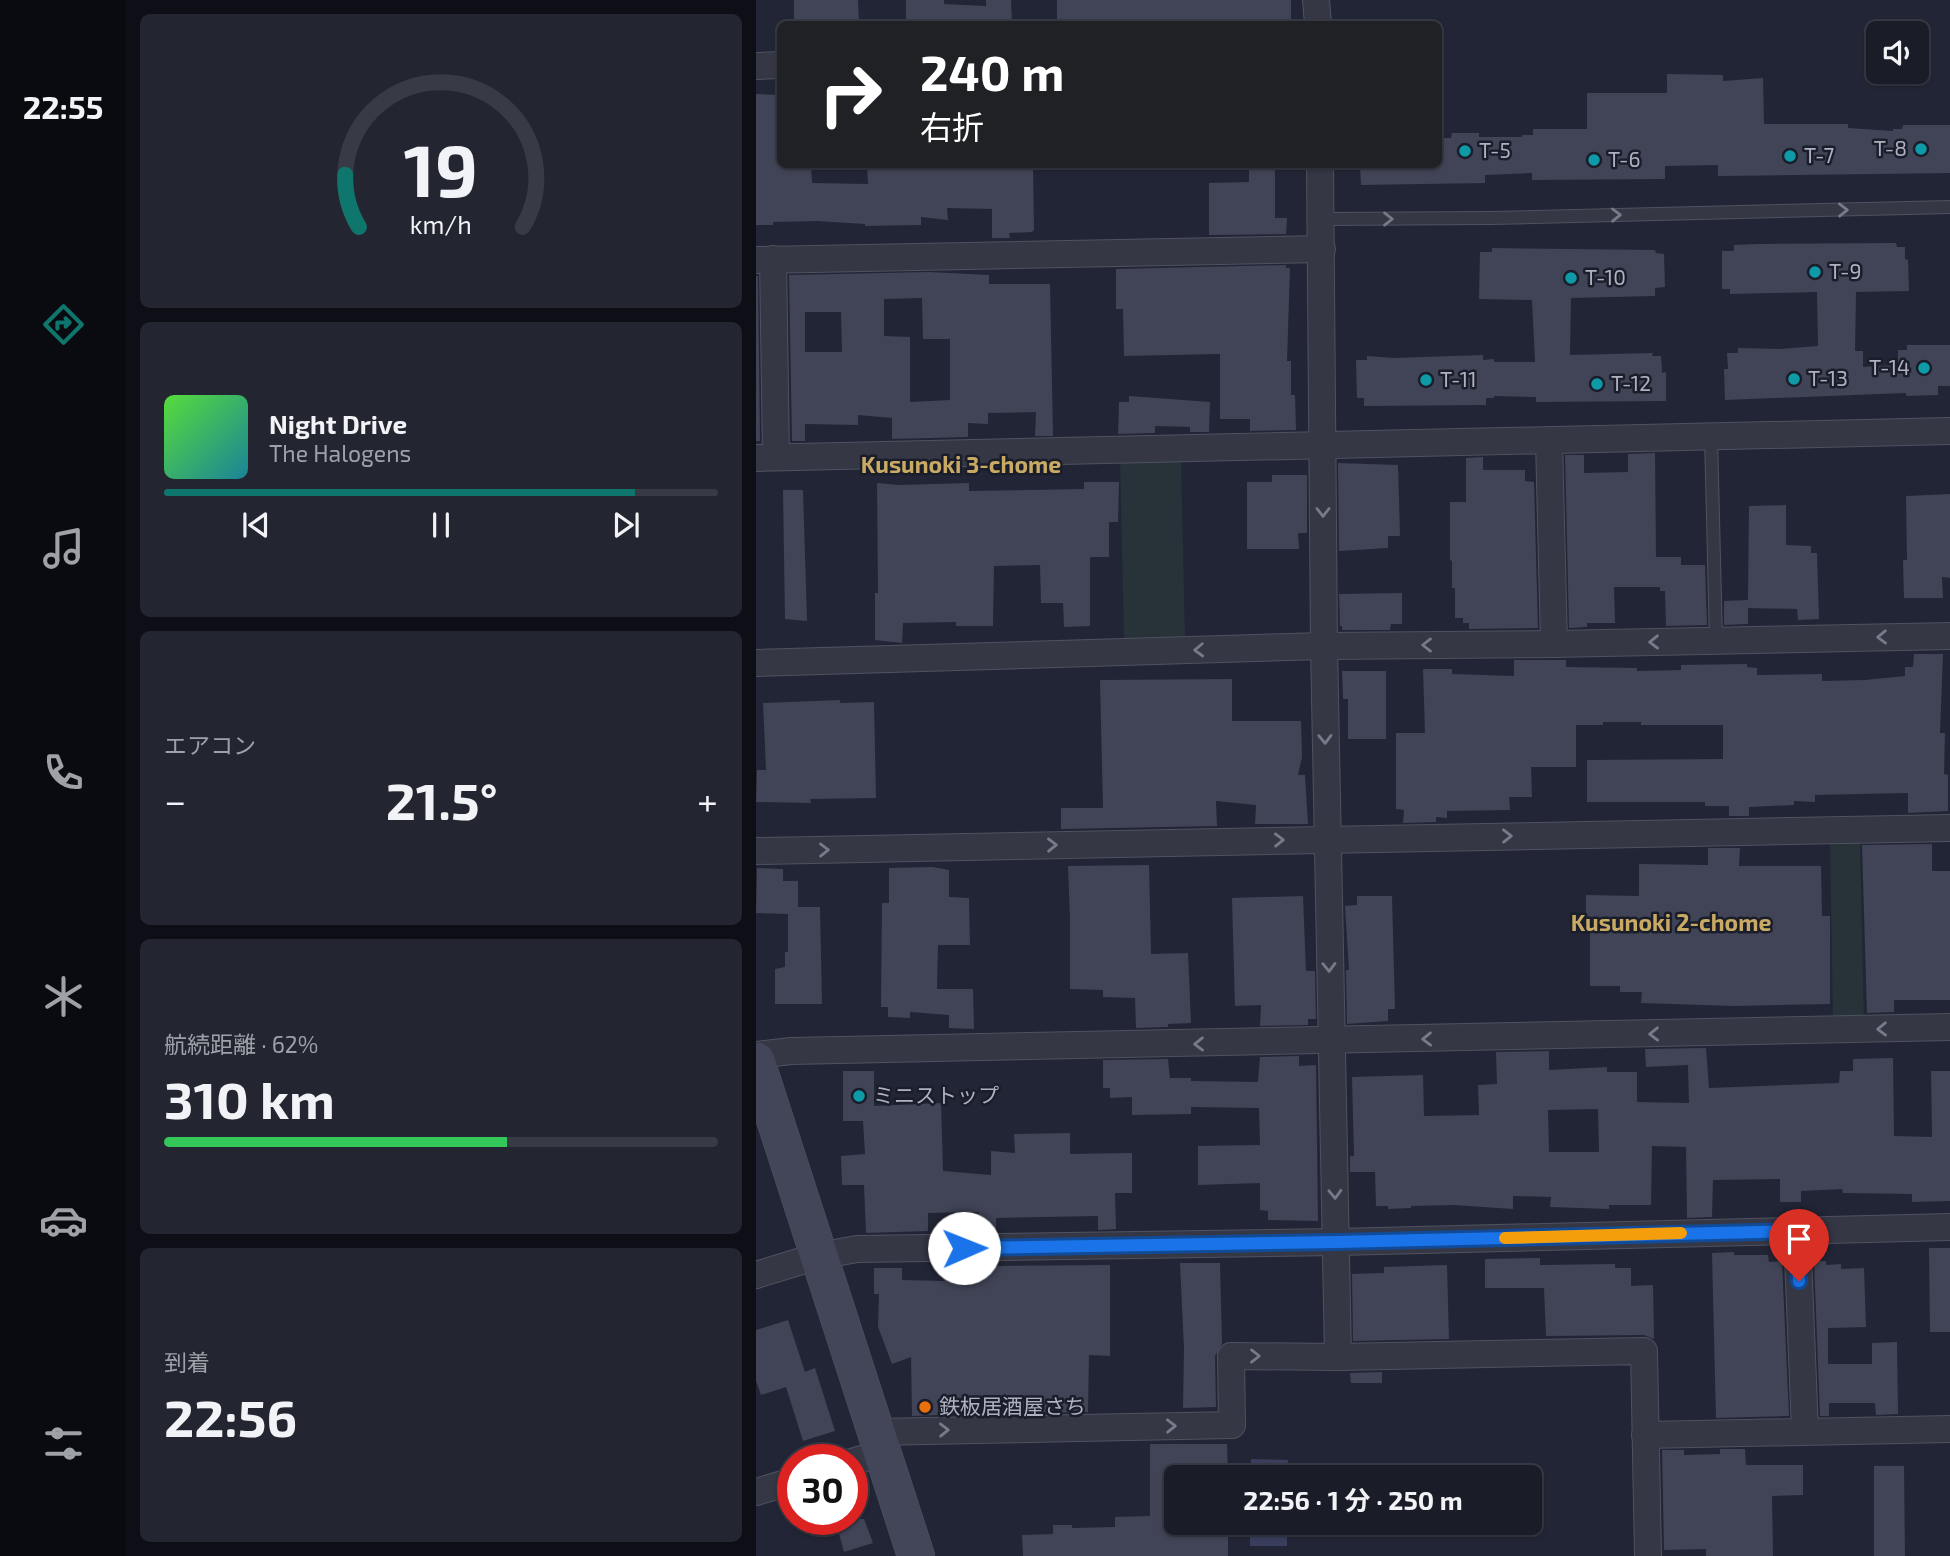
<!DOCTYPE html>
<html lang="ja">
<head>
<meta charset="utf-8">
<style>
	:root { --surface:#1a1c28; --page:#232530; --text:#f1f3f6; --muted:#9fa1a8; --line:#383a45; --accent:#0f766e }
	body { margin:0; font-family:"Exo 2","Noto Sans JP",sans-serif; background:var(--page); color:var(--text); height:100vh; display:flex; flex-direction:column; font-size:26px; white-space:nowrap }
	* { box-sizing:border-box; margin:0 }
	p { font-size:23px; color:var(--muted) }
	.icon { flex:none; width:38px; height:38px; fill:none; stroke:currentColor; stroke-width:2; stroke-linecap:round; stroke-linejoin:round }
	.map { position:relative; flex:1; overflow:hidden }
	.sheet { display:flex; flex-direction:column; gap:14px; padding:14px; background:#0e0f16; width:630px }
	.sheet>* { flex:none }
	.hud { position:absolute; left:21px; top:21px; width:665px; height:147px; border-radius:10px; box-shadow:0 2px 5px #0004,0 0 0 2px var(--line); background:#202124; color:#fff; overflow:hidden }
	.tools { position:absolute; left:1110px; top:21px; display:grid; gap:14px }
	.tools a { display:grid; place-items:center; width:63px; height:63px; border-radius:10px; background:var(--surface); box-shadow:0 2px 5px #0004,0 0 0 2px var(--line); font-size:35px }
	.speed { position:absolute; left:21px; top:1444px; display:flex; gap:14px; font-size:35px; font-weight:700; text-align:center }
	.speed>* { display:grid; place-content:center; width:91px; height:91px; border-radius:50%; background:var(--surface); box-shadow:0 2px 5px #0004,0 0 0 2px var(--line); line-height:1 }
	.speed .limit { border:10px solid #d22; background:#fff; color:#111 }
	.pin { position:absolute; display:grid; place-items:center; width:60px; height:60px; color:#fff; margin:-72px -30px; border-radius:50% 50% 50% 0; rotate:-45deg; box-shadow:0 0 7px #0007 }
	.pin .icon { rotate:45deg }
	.me { position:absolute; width:77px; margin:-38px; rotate:89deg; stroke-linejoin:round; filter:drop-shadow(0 0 5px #0008) }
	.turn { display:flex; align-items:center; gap:24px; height:147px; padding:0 28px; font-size:32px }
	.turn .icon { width:91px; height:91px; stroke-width:2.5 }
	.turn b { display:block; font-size:49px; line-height:60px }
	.big { font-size:52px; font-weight:700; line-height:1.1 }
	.sheet .card { flex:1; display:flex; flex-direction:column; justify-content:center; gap:10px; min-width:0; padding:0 24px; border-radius:10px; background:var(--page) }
	.sheet .dial { align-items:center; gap:0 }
	.dial svg { height:182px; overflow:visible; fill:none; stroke:var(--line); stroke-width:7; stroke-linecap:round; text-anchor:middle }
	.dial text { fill:var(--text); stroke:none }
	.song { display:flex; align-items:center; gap:21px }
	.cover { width:84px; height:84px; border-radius:10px; background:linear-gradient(135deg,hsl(110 70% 55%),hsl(190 70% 35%)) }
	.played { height:7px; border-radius:4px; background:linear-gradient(90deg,var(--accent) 85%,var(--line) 85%) }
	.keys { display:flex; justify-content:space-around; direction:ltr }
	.heat { display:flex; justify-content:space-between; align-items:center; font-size:38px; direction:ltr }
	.charge { height:10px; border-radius:5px; background:linear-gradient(90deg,#34c759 62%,var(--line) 0) }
	.trip { position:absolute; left:408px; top:1465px; width:378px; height:70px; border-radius:10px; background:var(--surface); box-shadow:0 2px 5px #0004,0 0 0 2px var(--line); font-weight:700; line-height:70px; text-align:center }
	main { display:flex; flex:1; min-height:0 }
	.menu { display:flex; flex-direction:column; width:126px; justify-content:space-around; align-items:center; background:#0a0b10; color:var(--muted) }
	.menu .icon { width:49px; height:49px }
	.menu .active { color:var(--accent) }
	.menu b { font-size:32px; color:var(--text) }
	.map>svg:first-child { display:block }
	.green { fill:#273339 }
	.water { fill:#393e5d }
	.building { fill:#404456; fill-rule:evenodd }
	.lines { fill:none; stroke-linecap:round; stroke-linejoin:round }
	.service-casing { stroke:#4f5260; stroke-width:14 }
	.minor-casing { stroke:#4f5260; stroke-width:28 }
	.secondary-casing { stroke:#4f5260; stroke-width:38 }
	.service { stroke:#353745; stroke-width:12 }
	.minor { stroke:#353745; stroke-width:26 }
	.secondary { stroke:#434658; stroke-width:37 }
	.oneway { stroke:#787a8a }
	.route-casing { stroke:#114b97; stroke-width:18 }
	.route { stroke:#1a73e8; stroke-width:12 }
	.slow { stroke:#f59e0b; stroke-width:12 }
	.culture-dot { fill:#0f9aa8; stroke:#1a1d2a; stroke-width:2.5 }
	.food-dot { fill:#e8710a; stroke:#1a1d2a; stroke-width:2.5 }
	.labels { text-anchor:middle; stroke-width:5; stroke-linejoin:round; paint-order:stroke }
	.poi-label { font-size:21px; fill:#afb1c2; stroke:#1a1d2a; text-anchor:start }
	.neighbourhood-label { font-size:23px; font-weight:bold; fill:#c8aa64; stroke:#1a1d2a }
</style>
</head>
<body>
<main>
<nav class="menu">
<b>22:55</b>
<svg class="icon active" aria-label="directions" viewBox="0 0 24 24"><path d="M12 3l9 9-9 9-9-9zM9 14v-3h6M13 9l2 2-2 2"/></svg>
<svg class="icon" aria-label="music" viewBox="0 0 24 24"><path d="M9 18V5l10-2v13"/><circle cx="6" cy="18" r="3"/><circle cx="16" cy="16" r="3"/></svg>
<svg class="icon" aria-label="phone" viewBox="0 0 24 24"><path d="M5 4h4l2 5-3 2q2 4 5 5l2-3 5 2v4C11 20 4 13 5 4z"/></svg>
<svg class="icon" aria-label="climate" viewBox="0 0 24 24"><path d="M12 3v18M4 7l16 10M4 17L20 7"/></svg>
<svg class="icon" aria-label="car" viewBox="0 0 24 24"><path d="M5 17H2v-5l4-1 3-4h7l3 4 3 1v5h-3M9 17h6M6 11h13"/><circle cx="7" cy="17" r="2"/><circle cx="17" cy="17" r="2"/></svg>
<svg class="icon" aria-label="filters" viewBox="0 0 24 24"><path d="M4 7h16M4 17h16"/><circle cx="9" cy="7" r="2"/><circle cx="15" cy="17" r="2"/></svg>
</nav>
<section class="sheet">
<div class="card dial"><svg viewBox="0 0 100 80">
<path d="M14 69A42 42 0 1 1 86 69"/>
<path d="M14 69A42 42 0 0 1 8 46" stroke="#0f766e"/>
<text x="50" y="56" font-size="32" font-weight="700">19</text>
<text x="50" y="72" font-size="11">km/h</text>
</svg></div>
<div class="card">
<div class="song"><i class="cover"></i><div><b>Night Drive</b><p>The Halogens</p></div></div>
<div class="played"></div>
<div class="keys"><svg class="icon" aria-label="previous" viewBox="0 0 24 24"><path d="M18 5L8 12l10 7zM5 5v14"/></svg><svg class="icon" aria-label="pause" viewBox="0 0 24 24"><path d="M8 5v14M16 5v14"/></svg><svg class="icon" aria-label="next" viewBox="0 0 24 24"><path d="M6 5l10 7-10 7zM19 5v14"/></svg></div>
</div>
<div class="card"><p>エアコン</p>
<div class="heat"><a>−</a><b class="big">21.5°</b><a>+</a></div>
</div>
<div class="card"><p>航続距離 · 62%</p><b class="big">310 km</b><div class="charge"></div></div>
<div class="card"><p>到着</p><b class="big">22:56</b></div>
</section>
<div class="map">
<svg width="1194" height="1556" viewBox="0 0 1194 1556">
	<rect width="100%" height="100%" fill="#222535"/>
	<!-- green -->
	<g class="green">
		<path d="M425,460L429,638L368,639L364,461Z"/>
		<path d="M1104,843L1108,1021L1077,1022L1074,844Z"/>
	</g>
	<!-- water -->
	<g class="water">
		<path d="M495,1459L532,1460L531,1477H495Z"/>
		<rect x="494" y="1523" width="37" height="23"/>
	</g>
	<!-- building -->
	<g class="building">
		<path d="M38,0H102L103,24H38Z"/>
		<path d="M150,0H188V4L230,6V0H255L256,24H150Z"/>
		<rect x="301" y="0" width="234" height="24"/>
		<path d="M911,74L967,75V81L1007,78L1008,124H1092V128L1137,131V129H1146L1147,125H1194V173L962,176V165L909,166V179L776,180V173L729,175V183L605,185L604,164H682V138H695L696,133H723V137H766V135H777V129H831V93H911Z"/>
		<path d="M0,94L24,95V164H55L56,183L112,184L111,164H277L278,230L276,232L253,233L254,238H236V209L191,208L192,220L165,217V225L109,226V224L61,221L17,222V225H0Z"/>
		<path d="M493,164H519V218H531L530,234L453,235V183L493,182Z"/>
		<path d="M1140,243L1141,247H1149V259L1152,260L1153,291L1100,292L1099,351H1107V367L1142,365V350H1151V345H1194V386H1182V395L1150,396V393L969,400L968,369H972L971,353H982V348L1024,349L1062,346L1061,292L974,294V289H966V251H978V245L1002,244Z"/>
		<path d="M736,248L899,250L900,253L908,254L909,287L899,288V296L815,298L814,355L897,353L896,356H905L906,373L910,372V401L780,402V397L738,396V398H730V405L608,406V398H601L600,360H611V356L638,358L727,355V360L738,359V362H779L776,300L723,299L724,252H736Z"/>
		<path d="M530,265V268H534L531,361H535V395H539L540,430L494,431V419H464V354L368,356L367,309H360V269Z"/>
		<path d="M173,272L233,275V284H294L297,436H279L280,412L232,413V424L212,423V437L136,439V418L102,415V425L49,424V441H36L33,275ZM166,298L167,339H194V400L154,402V337L128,336V299ZM49,312H85L86,352H49Z"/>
		<path d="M0,276H2L4,441H0Z"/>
		<path d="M373,396L454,402L453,432H434V427L399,426V433L362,434L363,402H373Z"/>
		<path d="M899,453L900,557H925V565H949L951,625L910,626L909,591H904V587H858L859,623H831V627L813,628L809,455H828V473L872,472V454Z"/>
		<path d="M727,457V470H769V481L778,482L782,628L713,629V623H707V618H699V588H696V561L694,560V502H710V458Z"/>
		<path d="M582,463L642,465L644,536H632V548L583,551Z"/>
		<path d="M516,475H551V533H542L543,549H491V482H516Z"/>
		<path d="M328,482H363L362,522H353V557H334V626L308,627L307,603H285L284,565L238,566L237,626H200V622L147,623L146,643L119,640V593H122L121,483L143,485L213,483V491L328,489Z"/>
		<path d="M27,490H47L51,621L29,619Z"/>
		<path d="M1194,494V578L1186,577L1187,598H1148L1147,560H1151L1150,496Z"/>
		<path d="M1030,505V545L1055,546V553H1061L1063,619L1042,620L1041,609L992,608V624L968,625V601L992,600L993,506Z"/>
		<path d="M646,593V624H635L634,630H586V626H584L583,594Z"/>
		<path d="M1158,654H1187L1184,733H1189L1188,774L1192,775V811L1152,813V793L1059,795V802L1038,801V805L993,807V816H973V806H949V802H831V760L967,759V725H885V722H847V725H820V767H775L776,797H753L754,810L691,811V818L680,817V822L647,823L648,810L640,809V733H669L667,669H696V674L758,676V660H810V667L881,668V671L925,670V665L991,664V667L1001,668V675L1066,674V681L1109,680L1149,676V667H1157Z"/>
		<path d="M586,671H630V739H592V699H587Z"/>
		<path d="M476,679V721H545L546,757L542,775H549L552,824H499L500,805L460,801L461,826L305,829V808H347L344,680Z"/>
		<path d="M84,700V703L118,702L120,798L54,799L55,803L0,802L1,770H10L7,703Z"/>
		<path d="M1176,844V871H1194V1000H1138V1012L1111,1013L1106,845Z"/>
		<path d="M952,848H984L983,866H1065L1066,916H1074V1004L978,1006L885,1003L886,992H864V986H834V929H830V895L883,896V864L952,865Z"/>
		<path d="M393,865L395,954L432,953L435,1023L412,1024V1027L380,1028L379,998L347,997V990L314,989V919L312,866Z"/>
		<path d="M177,867L193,870V897L213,898L214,945H182L181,989H217L218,1029L193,1028V1015L154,1012V1018L132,1017V1007H125L126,903H133V868Z"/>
		<path d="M1,868L27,869V881H42V907H64L66,1004H19V969L29,967V952H32V914L0,913Z"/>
		<path d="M547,896L550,971H559L560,1019H552V1025L504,1026L505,1005L479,1006L476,898Z"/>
		<path d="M601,896H636L639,1009H632V1021L591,1024L590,970H593L589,906L601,905Z"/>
		<path d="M950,1048L953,1088L1083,1083L1084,1071H1097V1059L1137,1058L1138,1136L1176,1137L1175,1071H1194V1201L1156,1202V1194L1087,1193L1086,1189L1045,1191V1202H1024V1179L957,1180L956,1217L931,1218L930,1147L896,1146L895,1205H853V1209L794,1207L795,1197L757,1196V1209L698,1205L655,1206V1208L632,1209V1206H620L619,1172H594V1156H598L596,1077L667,1075L668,1116L723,1115L722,1085L741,1084L740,1052L793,1051V1070L851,1067V1072H881V1102L933,1103L932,1065L890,1067L889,1049ZM842,1109L843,1152H793L792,1110Z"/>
		<path d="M543,1056V1066L560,1065L562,1221L512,1220V1211L504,1210V1183L442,1185V1146L504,1145L503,1108L435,1107V1114L376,1115V1097L354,1098V1088H347V1060L412,1059L414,1078H435V1081L502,1082L504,1057Z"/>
		<path d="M87,1071H118V1106L185,1103L187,1171L235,1175V1151L259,1153L258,1134L314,1133V1154L376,1153V1193H359L360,1229L342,1230V1216L240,1218V1231H222L223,1212L172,1213V1231L110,1233L108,1185H86L85,1156L109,1154L107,1121H87Z"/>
		<path d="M1173,1248H1194V1332H1174Z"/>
		<path d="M978,1252V1255H1012L1013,1262L1026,1261L1033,1416L960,1418L956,1253Z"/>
		<path d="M784,1258V1265L859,1264V1268H875V1286L897,1285L898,1339L888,1335L790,1336L788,1288H729V1259Z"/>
		<path d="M1058,1261H1070V1265L1085,1264V1269L1108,1268L1110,1327L1072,1328V1364H1116V1343L1141,1342L1142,1414L1120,1415L1119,1403H1073V1416H1064Z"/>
		<path d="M221,1263H239L238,1266L354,1265V1356L333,1355L332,1412L262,1413V1399H182V1415L156,1416L155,1357L136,1364L122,1327L123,1294H118V1268H146V1280L189,1281V1266H221Z"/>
		<path d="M424,1263H464L466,1344L459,1356L460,1407L427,1408L428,1349Z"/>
		<path d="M691,1265L693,1339L597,1341L596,1274L628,1273V1267Z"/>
		<path d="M32,1320L49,1372L59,1368L79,1431L47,1441L30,1387L5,1395L0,1381V1330Z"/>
		<path d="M626,1372V1383H595L594,1373Z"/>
		<path d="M394,1444H471L472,1477H420V1522H472V1556H267L266,1535L297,1534V1525H316V1528L359,1527V1517L394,1516Z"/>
		<path d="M964,1449H989L990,1465H1047V1495L1016,1496L1017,1556H950V1549L908,1550L906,1450H928V1455L964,1454Z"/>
		<path d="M1118,1466H1148L1149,1556H1118Z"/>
		<path d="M79,1519H108L117,1543L88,1552Z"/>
	</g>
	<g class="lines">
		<defs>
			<g id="service">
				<path d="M564,219L734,218L1194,207"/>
				<path d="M955,436L960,641"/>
			</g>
			<g id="minor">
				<path d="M560,0L562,24"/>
				<path d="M0,66L24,65"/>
				<path d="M564,164L568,646L582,1357"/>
				<path d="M17,259L20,457"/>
				<path d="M0,260L566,249"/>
				<path d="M793,440L798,644"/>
				<path d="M0,458L1194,431"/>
				<path d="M0,663L568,646L798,644L1194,636"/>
				<path d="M0,851L1194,828"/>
				<path d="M0,1055L35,1051L1194,1027"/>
				<path d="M1041,1231L1049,1431"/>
				<path d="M0,1275L62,1256L101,1249L581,1242L1194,1227"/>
				<path d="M119,1432L476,1425L475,1356L582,1357L888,1351L892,1556"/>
				<path d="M889,1435L1194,1429"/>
				<path d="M96,1462L126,1453"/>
				<path d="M0,1492L37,1481"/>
			</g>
			<path id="secondary" d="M0,1061L160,1556"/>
		</defs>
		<!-- service casing -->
		<use href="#service" class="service-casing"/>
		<!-- minor casing -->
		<use href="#minor" class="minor-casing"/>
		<!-- secondary casing -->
		<use href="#secondary" class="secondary-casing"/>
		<!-- service -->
		<use href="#service" class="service"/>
		<!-- minor -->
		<use href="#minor" class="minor"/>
		<!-- secondary -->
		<use href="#secondary" class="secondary"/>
	</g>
	<!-- one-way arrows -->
	<defs><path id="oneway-chevron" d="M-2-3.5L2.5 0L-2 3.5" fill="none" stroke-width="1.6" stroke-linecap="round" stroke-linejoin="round" transform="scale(1.75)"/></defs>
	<g class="oneway">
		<use href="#oneway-chevron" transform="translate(1087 210) rotate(-1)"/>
		<use href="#oneway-chevron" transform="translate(860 215) rotate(-1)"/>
		<use href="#oneway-chevron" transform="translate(632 219)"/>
		<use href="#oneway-chevron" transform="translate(567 512) rotate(90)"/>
		<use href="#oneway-chevron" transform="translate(1126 637) rotate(179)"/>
		<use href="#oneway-chevron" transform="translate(898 642) rotate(179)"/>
		<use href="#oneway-chevron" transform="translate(671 645) rotate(180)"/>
		<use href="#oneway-chevron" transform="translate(443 650) rotate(178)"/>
		<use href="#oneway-chevron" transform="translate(569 739) rotate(89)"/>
		<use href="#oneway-chevron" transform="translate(751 836) rotate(-1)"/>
		<use href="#oneway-chevron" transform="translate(523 840) rotate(-1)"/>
		<use href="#oneway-chevron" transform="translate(296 845) rotate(-1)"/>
		<use href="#oneway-chevron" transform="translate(68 850) rotate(-1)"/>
		<use href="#oneway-chevron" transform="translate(573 967) rotate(89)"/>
		<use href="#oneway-chevron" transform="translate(1126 1029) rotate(179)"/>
		<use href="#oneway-chevron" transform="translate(898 1034) rotate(179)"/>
		<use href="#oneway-chevron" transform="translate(671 1039) rotate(179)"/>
		<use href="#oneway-chevron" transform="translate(443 1044) rotate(179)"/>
		<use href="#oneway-chevron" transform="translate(579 1194) rotate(88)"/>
		<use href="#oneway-chevron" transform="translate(499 1356)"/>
		<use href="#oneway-chevron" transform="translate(415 1426) rotate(-1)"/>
		<use href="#oneway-chevron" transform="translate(188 1430) rotate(-1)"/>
	</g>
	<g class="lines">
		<defs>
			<path id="route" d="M208,1248L581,1242L1041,1231L1043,1281"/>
		</defs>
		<!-- route casing -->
		<use href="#route" class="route-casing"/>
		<!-- route -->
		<use href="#route" class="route"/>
		<!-- slow -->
		<path class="slow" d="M749,1238L925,1233"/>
	</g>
	<!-- markers -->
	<g class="culture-dot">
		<circle cx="1165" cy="149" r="7"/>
		<circle cx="709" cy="151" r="7"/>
		<circle cx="1034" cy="156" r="7"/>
		<circle cx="838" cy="160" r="7"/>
		<circle cx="1059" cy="272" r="7"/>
		<circle cx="815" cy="278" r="7"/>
		<circle cx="1168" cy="368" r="7"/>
		<circle cx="1038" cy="379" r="7"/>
		<circle cx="670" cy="380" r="7"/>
		<circle cx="841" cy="384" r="7"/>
		<circle cx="103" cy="1096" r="7"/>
	</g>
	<circle class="food-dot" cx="169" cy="1407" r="7"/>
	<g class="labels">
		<!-- poi labels -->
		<g class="poi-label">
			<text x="1151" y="156" text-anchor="end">T-8</text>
			<text x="723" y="158">T-5</text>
			<text x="1048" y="163">T-7</text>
			<text x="852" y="167">T-6</text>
			<text x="1073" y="279">T-9</text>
			<text x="829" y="285">T-10</text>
			<text x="1154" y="375" text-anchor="end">T-14</text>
			<text x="1052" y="386">T-13</text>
			<text x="684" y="387">T-11</text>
			<text x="855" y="391">T-12</text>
			<text x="117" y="1103">ミニストップ</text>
			<text x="183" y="1414">鉄板居酒屋さち</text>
		</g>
		<!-- neighbourhood labels -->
		<g class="neighbourhood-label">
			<text x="205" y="473">Kusunoki 3-chome</text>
			<text x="915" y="931">Kusunoki 2-chome</text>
		</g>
	</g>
</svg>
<div class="tools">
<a><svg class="icon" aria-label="sound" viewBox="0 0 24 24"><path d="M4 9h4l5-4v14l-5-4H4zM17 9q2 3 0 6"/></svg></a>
</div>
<div class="speed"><div class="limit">30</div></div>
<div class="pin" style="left:1043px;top:1281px;background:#d93025"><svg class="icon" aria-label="arrive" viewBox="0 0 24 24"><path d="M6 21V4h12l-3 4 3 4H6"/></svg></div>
<svg class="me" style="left:208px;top:1248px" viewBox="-20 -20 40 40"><circle r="19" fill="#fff"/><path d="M0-13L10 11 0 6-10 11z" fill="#1a73e8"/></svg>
<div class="trip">22:56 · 1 分 · 250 m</div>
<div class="hud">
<div class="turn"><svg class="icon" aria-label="right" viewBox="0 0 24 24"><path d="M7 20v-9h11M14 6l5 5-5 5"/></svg><div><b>240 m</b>右折</div></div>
</div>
</div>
</main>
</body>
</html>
